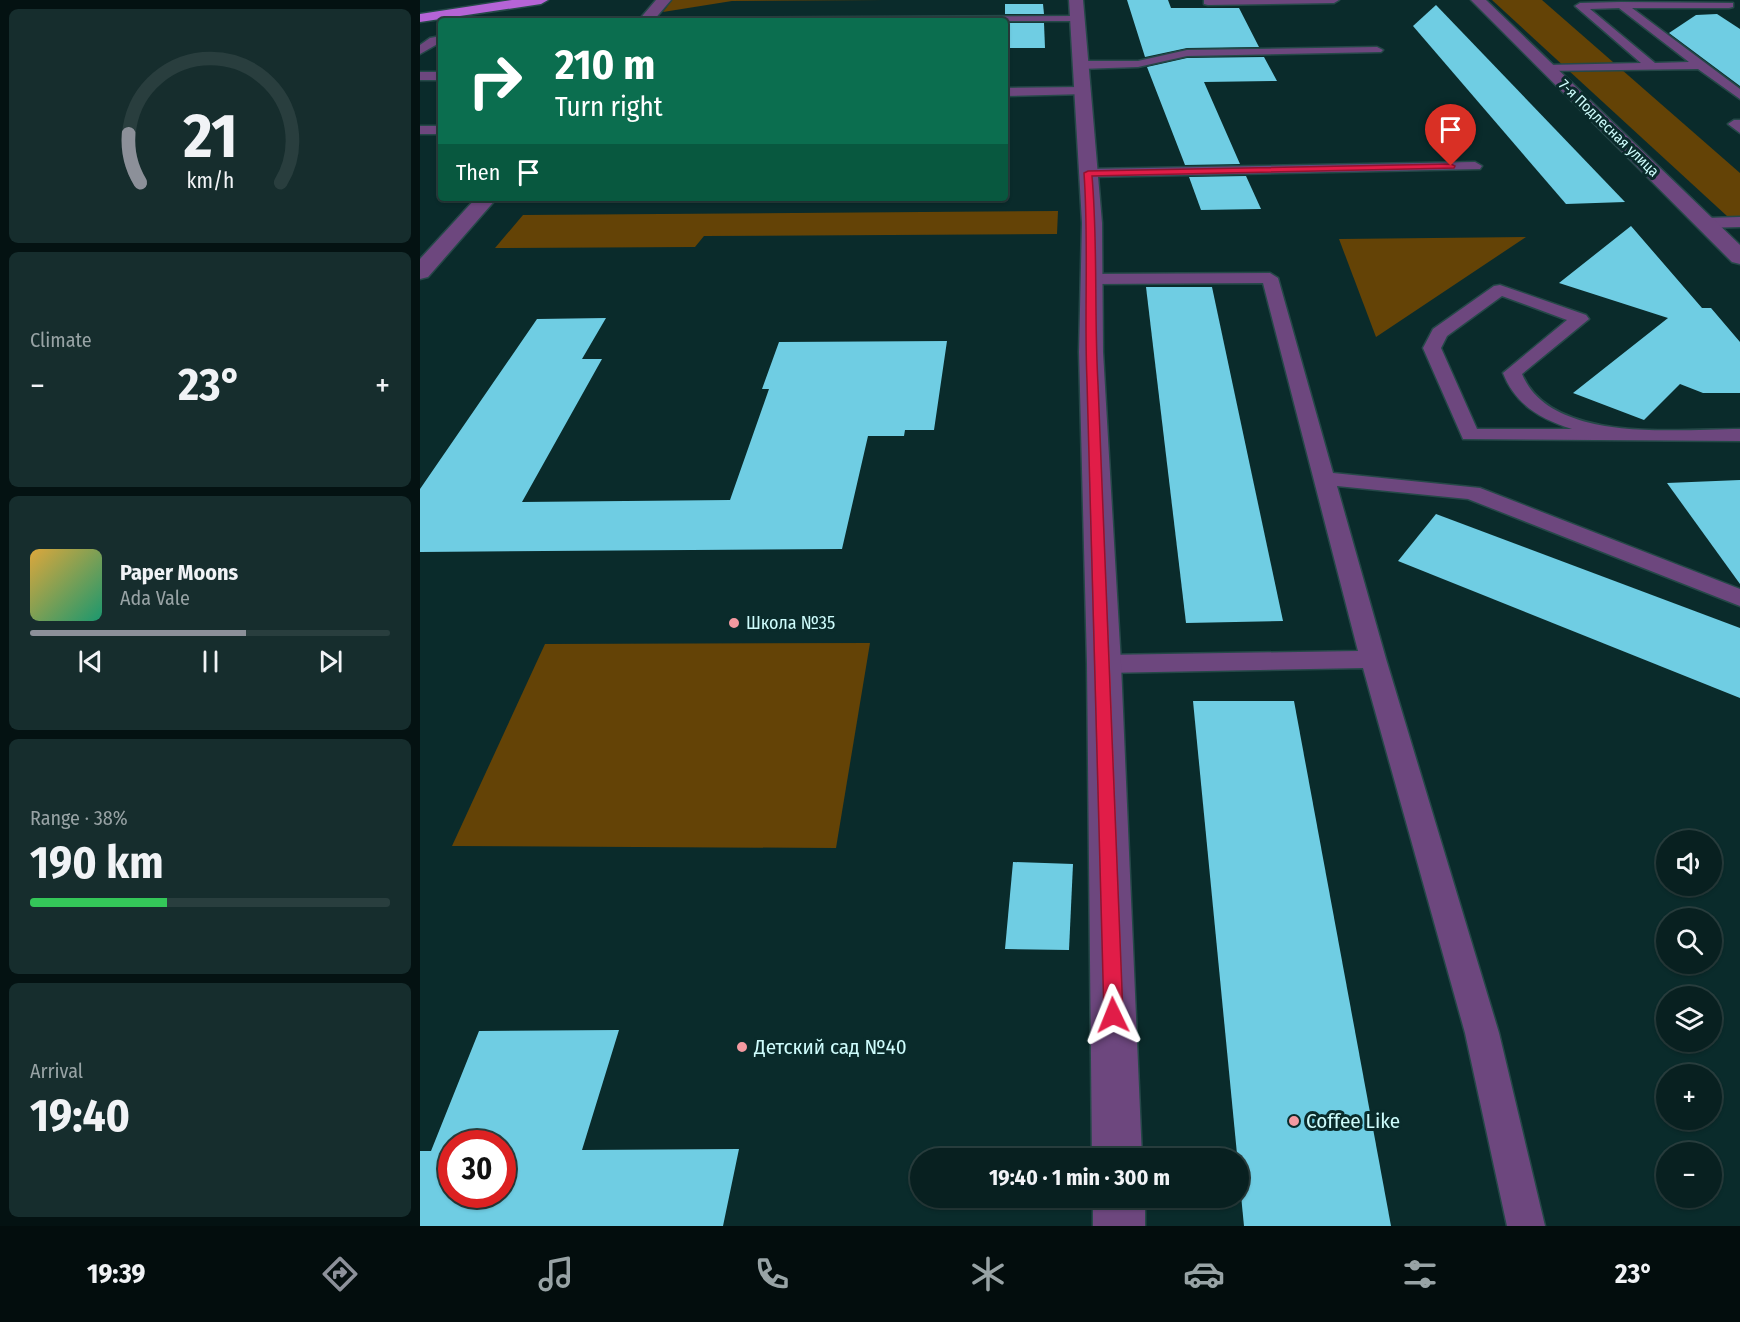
<!DOCTYPE html>
<html lang="en">
<head>
<meta charset="utf-8">
<style>
	:root { --surface:#082020; --page:#162d2d; --text:#f1f3f6; --muted:#98a3a5; --line:#293e3e; --accent:#8c9099 }
	body { margin:0; font-family:"Fira Sans Condensed",sans-serif; background:var(--page); color:var(--text); height:100vh; display:flex; flex-direction:column; font-size:22px; white-space:nowrap }
	* { box-sizing:border-box; margin:0 }
	p { font-size:20px; color:var(--muted) }
	.icon { flex:none; width:33px; height:33px; fill:none; stroke:currentColor; stroke-width:2; stroke-linecap:round; stroke-linejoin:round }
	.map { position:relative; flex:1; overflow:hidden }
	.panel { display:flex; flex-direction:column; gap:9px; padding:9px; background:#041212; width:420px }
	.panel>* { flex:none }
	.hud { position:absolute; left:18px; top:18px; width:570px; height:183px; border-radius:6px; box-shadow:0 2px 4px #0004,0 0 0 2px var(--line); background:#0b6e4f; color:#fff; overflow:hidden }
	.tools { position:absolute; left:1236px; top:830px; display:grid; gap:12px }
	.tools a { display:grid; place-items:center; width:66px; height:66px; border-radius:50%; background:var(--surface); box-shadow:0 2px 4px #0004,0 0 0 2px var(--line); font-size:30px }
	.speed { position:absolute; left:18px; top:1130px; display:flex; gap:12px; font-size:30px; font-weight:700; text-align:center }
	.speed>* { display:grid; place-content:center; width:78px; height:78px; border-radius:50%; background:var(--surface); box-shadow:0 2px 4px #0004,0 0 0 2px var(--line); line-height:1 }
	.speed .limit { border:9px solid #d22; background:#fff; color:#111 }
	.pin { position:absolute; display:grid; place-items:center; width:51px; height:51px; color:#fff; margin:-62px -26px; border-radius:50% 50% 50% 0; rotate:-45deg; box-shadow:0 0 6px #0007 }
	.pin .icon { rotate:45deg }
	.me { position:absolute; width:66px; margin:-33px; rotate:358deg; stroke-linejoin:round; filter:drop-shadow(0 0 4px #0008) }
	.turn { display:flex; align-items:center; gap:21px; height:126px; padding:0 18px; font-size:27px }
	.turn .icon { width:78px; height:78px; stroke-width:2.5 }
	.turn b { display:block; font-size:42px; line-height:51px }
	.then { display:flex; align-items:center; height:57px; padding:0 18px; background:#0003; gap:12px; font-size:22px }
	.big { font-size:45px; font-weight:700; line-height:1.1 }
	.panel .card { flex:1; display:flex; flex-direction:column; justify-content:center; gap:9px; min-width:0; padding:0 21px; border-radius:9px; background:var(--page) }
	.panel .dial { align-items:center; gap:0 }
	.dial svg { height:156px; overflow:visible; fill:none; stroke:var(--line); stroke-width:7; stroke-linecap:round; text-anchor:middle }
	.dial text { fill:var(--text); stroke:none }
	.song { display:flex; align-items:center; gap:18px }
	.cover { width:72px; height:72px; border-radius:9px; background:linear-gradient(135deg,hsl(40 70% 55%),hsl(160 70% 35%)) }
	.played { height:6px; border-radius:3px; background:linear-gradient(90deg,var(--accent) 60%,var(--line) 60%) }
	.keys { display:flex; justify-content:space-around; direction:ltr }
	.heat { display:flex; justify-content:space-between; align-items:center; font-size:33px; direction:ltr }
	.charge { height:9px; border-radius:4px; background:linear-gradient(90deg,#34c759 38%,var(--line) 0) }
	.trip { position:absolute; left:490px; top:1148px; width:339px; height:60px; border-radius:30px; background:var(--surface); box-shadow:0 2px 4px #0004,0 0 0 2px var(--line); font-weight:700; line-height:60px; text-align:center }
	.menu { display:flex; height:96px; justify-content:space-around; align-items:center; background:#030d0d; color:var(--muted) }
	.menu .icon { width:42px; height:42px }
	.menu .active { color:var(--accent) }
	.menu b { font-size:27px; color:var(--text) }
	main { display:flex; flex:1; min-height:0 }
	.map>svg:first-child { display:block }
	.green { fill:#644306 }
	.building { fill:#6fcde3; fill-rule:evenodd }
	.lines { fill:none; stroke-linecap:round; stroke-linejoin:round }
	.service-casing { stroke:#254848; stroke-width:3 }
	.minor-casing { stroke:#254848; stroke-width:3 }
	.primary-casing { stroke:#254848; stroke-width:3 }
	.service { fill:#6d477e; fill-rule:evenodd }
	.minor { fill:#6d477e; fill-rule:evenodd }
	.primary { fill:#b564d6; fill-rule:evenodd }
	.route { fill:#e11d48; stroke:#92132f; stroke-width:1.5 }
	.poi-dot { fill:#f49aa1; stroke:#0a2b2b; stroke-width:2 }
	.labels { text-anchor:middle; stroke-width:6; stroke-linejoin:round; paint-order:stroke }
	.far-street-label { font-size:15px; fill:#cefcfc; stroke:#0a2b2b }
	.poi-label { font-size:18px; fill:#cefcfc; stroke:#0a2b2b; text-anchor:start }
	.near-poi-label { font-size:21px; fill:#cefcfc; stroke:#0a2b2b; text-anchor:start }
</style>
</head>
<body>
<main>
<section class="panel">
<div class="card dial"><svg viewBox="0 0 100 80">
<path d="M14 69A42 42 0 1 1 86 69"/>
<path d="M14 69A42 42 0 0 1 8 44" stroke="#8c9099"/>
<text x="50" y="56" font-size="32" font-weight="700">21</text>
<text x="50" y="72" font-size="11">km/h</text>
</svg></div>
<div class="card"><p>Climate</p>
<div class="heat"><a>−</a><b class="big">23°</b><a>+</a></div>
</div>
<div class="card">
<div class="song"><i class="cover"></i><div><b>Paper Moons</b><p>Ada Vale</p></div></div>
<div class="played"></div>
<div class="keys"><svg class="icon" aria-label="previous" viewBox="0 0 24 24"><path d="M18 5L8 12l10 7zM5 5v14"/></svg><svg class="icon" aria-label="pause" viewBox="0 0 24 24"><path d="M8 5v14M16 5v14"/></svg><svg class="icon" aria-label="next" viewBox="0 0 24 24"><path d="M6 5l10 7-10 7zM19 5v14"/></svg></div>
</div>
<div class="card"><p>Range · 38%</p><b class="big">190 km</b><div class="charge"></div></div>
<div class="card"><p>Arrival</p><b class="big">19:40</b></div>
</section>
<div class="map">
<svg width="1320" height="1226" viewBox="0 0 1320 1226">
	<rect width="100%" height="100%" fill="#0a2b2b"/>
	<!-- green -->
	<g class="green">
		<path d="M252,0H465L312,1L243,12Z"/>
		<path d="M1072,0H1122L1320,173V228Z"/>
		<path d="M638,211L637,234L284,236L275,247L75,248L103,215Z"/>
		<path d="M1106,237L956,337L919,239Z"/>
		<path d="M450,643L416,848L32,846L125,644Z"/>
	</g>
	<!-- building -->
	<g class="building">
		<path d="M707,0H748L751,8H819L839,47L767,48L725,57Z"/>
		<path d="M585,4H623L624,14H585Z"/>
		<path d="M1016,5L1205,202L1146,204L993,26Z"/>
		<path d="M1297,14L1320,29V86L1249,33L1276,15Z"/>
		<path d="M585,23H624L625,48H585Z"/>
		<path d="M844,57L857,81L784,82L820,164L765,165L727,67L767,58Z"/>
		<path d="M826,176L841,209L781,210L769,177Z"/>
		<path d="M1211,226L1282,308H1291L1320,342V393H1283L1260,384L1224,420L1153,393L1248,318L1139,283Z"/>
		<path d="M726,287H792L863,621L766,623Z"/>
		<path d="M186,318L162,359H182L102,502L310,500L349,389H342L359,342L527,341L514,430H485L484,436H448L422,549L0,552V489L117,319Z"/>
		<path d="M1320,480V584L1247,483Z"/>
		<path d="M1016,514L1320,628V698L978,561Z"/>
		<path d="M773,701H874L971,1226H824Z"/>
		<path d="M593,862L653,864L649,950L585,949Z"/>
		<path d="M199,1030L162,1150L319,1149L303,1226H0V1151H11L59,1031ZM32,1143H82V1194H32Z"/>
	</g>
	<g class="lines">
		<defs>
			<g id="service">
				<path d="M784,0H919L914,3L788,5L784,4Z"/>
				<path d="M1201,2L1313,3V7L1309,8H1212L1320,89V99L1278,69L1124,71L1122,69L1128,65L1221,63L1155,6L1160,3ZM1199,8L1269,62L1235,63L1170,9Z"/>
				<path d="M657,16L661,17V21H220L225,18Z"/>
				<path d="M21,36V42L0,54V45L10,38Z"/>
				<path d="M957,47L963,50L961,52L767,56L718,67L660,69L654,65L660,61H718L767,50Z"/>
				<rect x="0" y="72" width="21" height="8"/>
				<path d="M662,87L668,91L666,94L585,96V88Z"/>
				<path d="M1314,120H1320V133L1308,124Z"/>
				<rect x="0" y="126" width="21" height="8"/>
				<path d="M1055,162L1062,166L1060,169L668,177L661,173L668,169Z"/>
				<path d="M1320,217V227L1285,228L1277,223L1285,218Z"/>
				<path d="M850,273L858,278L913,473L1060,488L1320,589V606L1048,499L917,486L966,659L1079,1033L1125,1226H1087L1045,1033L943,668L684,673L675,670L671,664L675,658L684,655L938,651L843,283L673,284L665,279L673,274Z"/>
				<path d="M1080,285L1166,315L1169,319L1102,374C1131,444 1259,429 1320,429V441L1043,439L1003,348L1013,329L1074,286ZM1082,296L1147,320L1083,373C1095,404 1120,419 1152,429H1057L1021,348L1027,336Z"/>
			</g>
			<g id="minor">
				<path d="M236,0H251L233,21H218Z"/>
				<path d="M649,0H663L682,223L683,352L701,664L722,1158H672L667,664L659,352L662,223Z"/>
				<path d="M1051,0H1066L1320,245V264L1312,262Z"/>
				<path d="M56,198H77L8,277L0,279V259Z"/>
				<rect x="673" y="1197" width="52" height="29"/>
			</g>
			<path id="primary" d="M92,0H128L121,4L0,22V14Z"/>
		</defs>
		<!-- service casing -->
		<use href="#service" class="service-casing"/>
		<!-- minor casing -->
		<use href="#minor" class="minor-casing"/>
		<!-- primary casing -->
		<use href="#primary" class="primary-casing"/>
		<!-- service -->
		<use href="#service" class="service"/>
		<!-- minor -->
		<use href="#minor" class="minor"/>
		<!-- primary -->
		<use href="#primary" class="primary"/>
	</g>
	<!-- route -->
	<path class="route" d="M1031,164L1035,166L1034,168L672,176C678,245 674,315 678,384C687,595 696,805 703,1015L700,1021L693,1024L687,1021L684,1015C679,804 674,593 667,381C664,312 669,243 664,173L668,171Z"/>
	<!-- markers -->
	<g class="poi-dot">
		<circle cx="314" cy="623" r="6"/>
		<circle cx="322" cy="1047" r="6"/>
		<circle cx="874" cy="1121" r="6"/>
	</g>
	<g class="labels">
		<!-- far-street labels -->
		<g class="far-street-label">
			<text transform="translate(1189 128) rotate(44)" y="5">7-я Подлесная улица</text>
		</g>
		<!-- poi labels -->
		<g class="poi-label">
			<text x="326" y="629">Школа №35</text>
		</g>
		<!-- near-poi labels -->
		<g class="near-poi-label">
			<text x="334" y="1054">Детский сад №40</text>
			<text x="886" y="1128">Coffee Like</text>
		</g>
	</g>
</svg>
<div class="tools">
<a><svg class="icon" aria-label="sound" viewBox="0 0 24 24"><path d="M4 9h4l5-4v14l-5-4H4zM17 9q2 3 0 6"/></svg></a>
<a><svg class="icon" aria-label="search" viewBox="0 0 24 24"><circle cx="10" cy="10" r="6"/><path d="M15 15l6 6"/></svg></a>
<a><svg class="icon" aria-label="layers" viewBox="0 0 24 24"><path d="M12 4l9 5-9 5-9-5zM3 14l9 5 9-5"/></svg></a>
<a>+</a>
<a>−</a>
</div>
<div class="speed"><div class="limit">30</div></div>
<div class="pin" style="left:1031px;top:166px;background:#d93025"><svg class="icon" aria-label="arrive" viewBox="0 0 24 24"><path d="M6 21V4h12l-3 4 3 4H6"/></svg></div>
<svg class="me" style="left:693px;top:1015px" viewBox="-20 -20 40 40"><path d="M0-17L14 15 0 8-14 15z" fill="#e11d48" stroke="#fff" stroke-width="4"/></svg>
<div class="trip">19:40 · 1 min · 300 m</div>
<div class="hud">
<div class="turn"><svg class="icon" aria-label="right" viewBox="0 0 24 24"><path d="M7 20v-9h11M14 6l5 5-5 5"/></svg><div><b>210 m</b>Turn right</div></div>
<div class="then">Then<svg class="icon" aria-label="arrive" viewBox="0 0 24 24"><path d="M6 21V4h12l-3 4 3 4H6"/></svg></div>
</div>
</div>
</main>
<nav class="menu">
<b>19:39</b>
<svg class="icon active" aria-label="directions" viewBox="0 0 24 24"><path d="M12 3l9 9-9 9-9-9zM9 14v-3h6M13 9l2 2-2 2"/></svg>
<svg class="icon" aria-label="music" viewBox="0 0 24 24"><path d="M9 18V5l10-2v13"/><circle cx="6" cy="18" r="3"/><circle cx="16" cy="16" r="3"/></svg>
<svg class="icon" aria-label="phone" viewBox="0 0 24 24"><path d="M5 4h4l2 5-3 2q2 4 5 5l2-3 5 2v4C11 20 4 13 5 4z"/></svg>
<svg class="icon" aria-label="climate" viewBox="0 0 24 24"><path d="M12 3v18M4 7l16 10M4 17L20 7"/></svg>
<svg class="icon" aria-label="car" viewBox="0 0 24 24"><path d="M5 17H2v-5l4-1 3-4h7l3 4 3 1v5h-3M9 17h6M6 11h13"/><circle cx="7" cy="17" r="2"/><circle cx="17" cy="17" r="2"/></svg>
<svg class="icon" aria-label="filters" viewBox="0 0 24 24"><path d="M4 7h16M4 17h16"/><circle cx="9" cy="7" r="2"/><circle cx="15" cy="17" r="2"/></svg>
<b>23°</b>
</nav>
</body>
</html>
